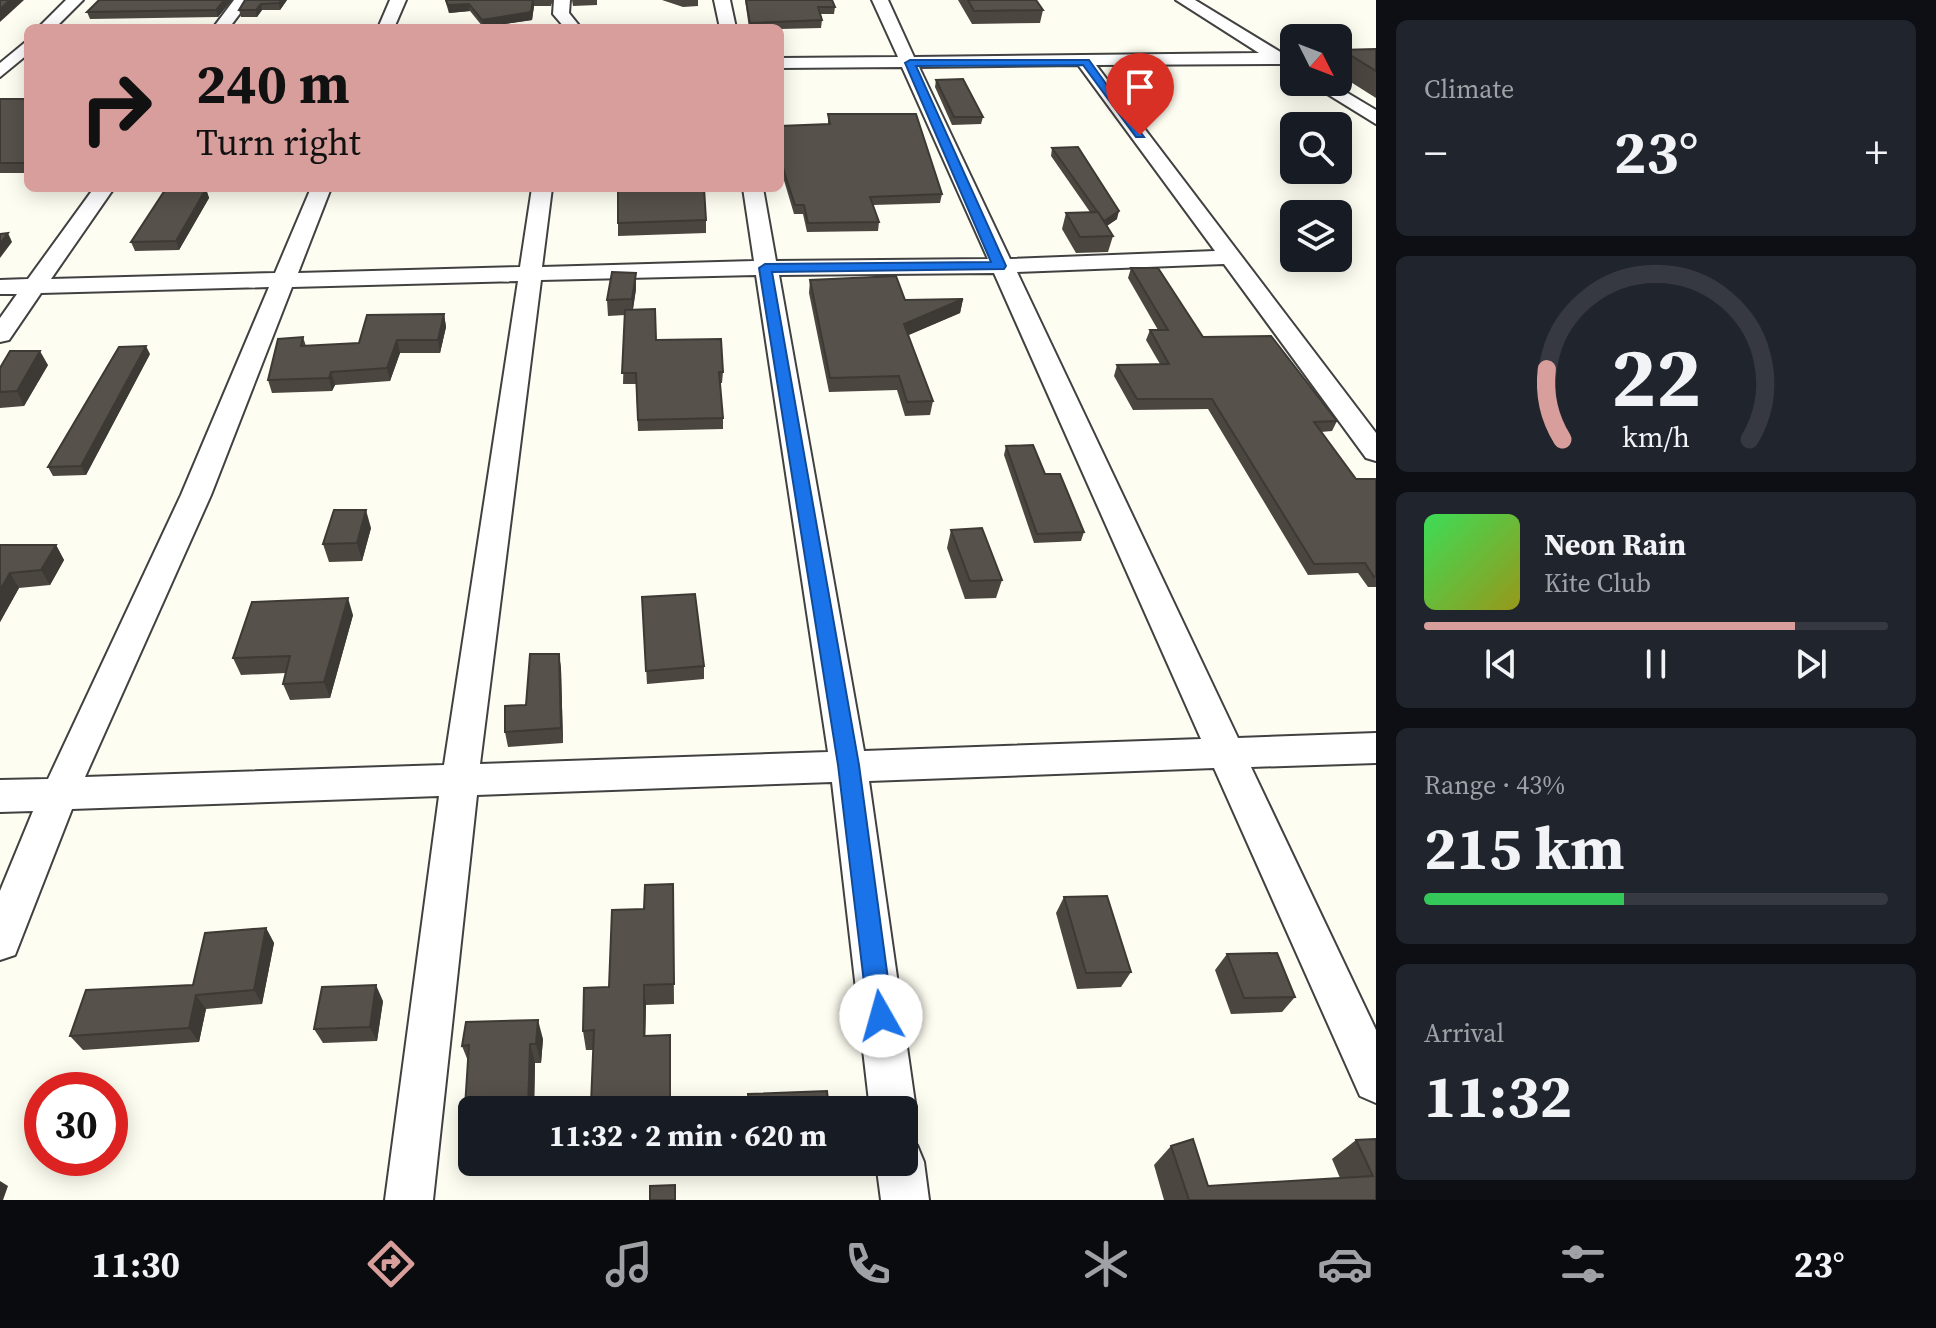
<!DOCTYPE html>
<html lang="en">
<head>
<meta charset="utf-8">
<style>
	:root { --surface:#171b24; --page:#20242c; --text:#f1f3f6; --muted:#9ea1a6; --line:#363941; --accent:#d89e9b }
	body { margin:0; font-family:"Source Serif 4",serif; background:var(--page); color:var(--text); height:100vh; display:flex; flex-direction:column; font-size:30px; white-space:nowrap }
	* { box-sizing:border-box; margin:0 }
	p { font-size:26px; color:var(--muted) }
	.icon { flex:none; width:44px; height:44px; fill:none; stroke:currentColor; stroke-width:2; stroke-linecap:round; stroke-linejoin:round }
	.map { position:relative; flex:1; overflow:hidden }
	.panel { display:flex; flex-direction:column; gap:20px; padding:20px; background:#0d0f14; width:560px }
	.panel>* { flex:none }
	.banner { position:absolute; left:24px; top:24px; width:760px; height:168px; border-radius:12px; box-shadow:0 4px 20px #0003; background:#d89e9b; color:#111; overflow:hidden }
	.needle { width:52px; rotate:132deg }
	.buttons { position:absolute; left:1280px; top:24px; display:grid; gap:16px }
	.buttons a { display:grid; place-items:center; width:72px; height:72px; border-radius:12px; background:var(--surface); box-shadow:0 4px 20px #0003; font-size:40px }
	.speed { position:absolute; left:24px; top:1072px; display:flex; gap:16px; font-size:40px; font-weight:700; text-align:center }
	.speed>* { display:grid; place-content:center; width:104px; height:104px; border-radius:50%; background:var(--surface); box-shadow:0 4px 20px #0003; line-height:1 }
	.speed .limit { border:12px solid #d22; background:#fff; color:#111 }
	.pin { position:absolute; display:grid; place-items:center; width:68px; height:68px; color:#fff; margin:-82px -34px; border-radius:50% 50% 50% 0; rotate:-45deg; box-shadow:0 0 8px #0007 }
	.pin .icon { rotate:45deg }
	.me { position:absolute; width:88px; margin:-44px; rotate:353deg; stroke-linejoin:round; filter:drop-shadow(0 0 6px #0008) }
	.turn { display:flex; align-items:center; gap:28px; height:168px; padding:0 40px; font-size:36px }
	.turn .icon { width:104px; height:104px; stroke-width:2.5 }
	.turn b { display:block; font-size:56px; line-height:68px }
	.big { font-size:60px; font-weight:700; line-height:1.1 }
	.panel .tile { flex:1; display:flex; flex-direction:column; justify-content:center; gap:12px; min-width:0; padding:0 28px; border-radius:12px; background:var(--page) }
	.panel .dial { align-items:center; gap:0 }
	.dial svg { height:208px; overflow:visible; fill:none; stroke:var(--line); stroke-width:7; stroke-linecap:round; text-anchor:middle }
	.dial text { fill:var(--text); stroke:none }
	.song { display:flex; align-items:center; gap:24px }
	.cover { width:96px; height:96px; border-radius:12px; background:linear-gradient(135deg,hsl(130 70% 55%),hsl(60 70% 35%)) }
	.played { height:8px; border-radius:4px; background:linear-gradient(90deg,var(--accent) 80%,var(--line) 80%) }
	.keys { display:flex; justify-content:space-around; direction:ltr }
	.heat { display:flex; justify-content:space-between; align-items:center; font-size:44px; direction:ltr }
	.charge { height:12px; border-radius:6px; background:linear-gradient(90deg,#34c759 43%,var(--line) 0) }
	.trip { position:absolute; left:458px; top:1096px; width:460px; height:80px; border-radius:12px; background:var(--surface); box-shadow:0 4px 20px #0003; font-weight:700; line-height:80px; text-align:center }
	.tabs { display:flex; height:128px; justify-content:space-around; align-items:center; background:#090b0e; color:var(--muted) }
	.tabs .icon { width:56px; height:56px }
	.tabs .current { color:var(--accent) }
	.tabs b { font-size:36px; color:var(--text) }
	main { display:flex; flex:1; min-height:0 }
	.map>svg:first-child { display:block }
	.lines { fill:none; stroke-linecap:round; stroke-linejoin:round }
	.minor-casing { stroke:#414141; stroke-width:4 }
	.minor { fill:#fff; fill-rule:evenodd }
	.wall { fill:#4b4640 }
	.shaded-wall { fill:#3d3934 }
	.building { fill:#57514b; stroke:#3d3934; stroke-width:2 }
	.route { fill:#1a73e8; stroke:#114b97; stroke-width:2 }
</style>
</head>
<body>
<main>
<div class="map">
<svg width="1376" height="1200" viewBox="0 0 1376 1200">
	<rect width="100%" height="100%" fill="#fefdf1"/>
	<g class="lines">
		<defs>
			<g id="minor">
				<path d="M66,0H83L55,28H38Z"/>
				<path d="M234,0H250L229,28H213Z"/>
				<path d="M390,0H406L394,28H378Z"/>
				<path d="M554,0H570L569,13L581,28H565L553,14Z"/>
				<path d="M714,0H730L736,28H720Z"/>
				<path d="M872,0H888L914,57L1259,53L1176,0H1195L1282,53H1294V63L1280,64L1096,65L1376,433V461L1366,458L1224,264L1017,272L1238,738L1376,733V763L1251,767L1376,1030V1103L1360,1096L1214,768L869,781L916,1110L909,1126L904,1129V1110H870L832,782L477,795L433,1200H385L439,796L72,809L15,955L0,960V891L33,811L0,812V780L48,779L181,495L269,287L41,293L9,340L0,342V318L17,294H0V280L28,279L94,188H114L51,279L275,273L311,188H331L298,273L520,267L532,188H552L542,267L754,261L743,188H763L776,261L988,259L902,67L780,68V58L898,57ZM1079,65V66L1215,251L1010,259L919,67ZM994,273L1201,739L864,751L779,275ZM756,275L828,752L480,764L541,280ZM518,281L444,765L85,777L211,495L292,287Z"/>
				<path d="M28,40V54L0,77V63Z"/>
				<path d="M1308,82H1329L1376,110V124Z"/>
				<path d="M904,1140L917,1145L924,1162L929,1200H881L876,1162H904Z"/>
			</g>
		</defs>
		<!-- minor casing -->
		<use href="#minor" class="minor-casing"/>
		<!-- minor -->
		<use href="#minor" class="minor"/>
	</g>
	<!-- wall -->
	<g class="wall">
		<path d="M232,0L218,17L90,19L87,12Z"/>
		<path d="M245,0H287L280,10H262L257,17H241L239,10Z"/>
		<path d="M445,0H553L551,6H534L532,20L483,27L470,11L449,13Z"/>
		<path d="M572,0H597V5L573,6Z"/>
		<path d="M662,0H698V6L683,7Z"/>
		<path d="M745,0H832L835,7L834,14H820L822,20L821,28L780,29V28H749Z"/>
		<path d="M958,0H1036L1043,10L1040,23L972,24Z"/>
		<path d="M1376,49V98L1338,74V61L1342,50Z"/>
		<path d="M936,80L983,117L981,124L952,125L935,87Z"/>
		<rect x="0" y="99" width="28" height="74"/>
		<path d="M828,114L942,194L940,203L873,205L879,222L878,231L807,232L803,214H794L780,167V126L828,125Z"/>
		<path d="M1052,148L1117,219L1107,226L1113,236L1108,252L1076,253L1062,229L1066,213L1090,212L1051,156Z"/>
		<path d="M206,189L209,198L179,250L135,251L131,242Z"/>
		<path d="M706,220V233L618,236V223Z"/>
		<path d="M1131,268L1203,337L1337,421L1332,431L1321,432L1356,479H1376V587H1368L1358,573L1308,575L1208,409L1133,410L1114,376L1117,365L1160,364L1146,340L1150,330H1158L1128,278Z"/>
		<path d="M810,280L905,300L963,299L960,313L908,335L933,401L930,415L905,416L897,390L829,392L809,293Z"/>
		<path d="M636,289L633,309L656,340L723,372L722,383H720L723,418V429L638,431L636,384H623L625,315L608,316L607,300Z"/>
		<path d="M444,314L446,327L440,353H400L390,381L335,385L332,391L272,393L268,380L303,337L306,346L359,343Z"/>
		<path d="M150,354L86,475L53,476L48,467Z"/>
		<path d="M48,365L24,406L0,408V368Z"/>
		<path d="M1006,446L1045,474L1084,532L1081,541L1034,543L1004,455Z"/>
		<path d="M371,528L362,561L329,562L323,544Z"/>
		<path d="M951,530L1002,580L996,598L965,599L947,548Z"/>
		<path d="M0,545H56L64,560L50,585L19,588L0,622Z"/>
		<path d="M642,597L704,666V679L647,684Z"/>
		<path d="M353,615L330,698L290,700L283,684L286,673L241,675L233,658Z"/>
		<path d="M559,654L561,669L563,743L508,747L505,732L526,705Z"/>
		<path d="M673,884L674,1004L646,1005L645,1036L670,1035L671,1110H472V1155H471L463,1138L468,1061L462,1046L543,1039L541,1063H535L534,1109L591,1104L594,1050H586L583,1031L609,987L644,909Z"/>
		<path d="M1064,897L1131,972L1121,987L1077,989L1056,913Z"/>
		<path d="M266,928L274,943L262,1004L206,1009L199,1042L83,1050L70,1036L193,985Z"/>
		<path d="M1227,954L1295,997L1282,1012L1231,1014L1215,970Z"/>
		<path d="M383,1001L377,1041L323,1043L314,1029Z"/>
		<path d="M1376,1139V1200H1164L1154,1165L1171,1146L1208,1186L1340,1178L1332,1159L1356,1140Z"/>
	</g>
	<!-- shaded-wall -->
	<g class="shaded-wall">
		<path d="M10,0H24L0,22V9Z"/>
		<path d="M224,0H232L218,17L216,10Z"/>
		<path d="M281,0H287L280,10L279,3Z"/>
		<path d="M534,0V6L532,20L483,27L482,20Z"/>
		<path d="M261,4L262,10L257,17L256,10Z"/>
		<path d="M469,4L470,11L449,13L448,5Z"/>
		<path d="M206,189L209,198L179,250L176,241Z"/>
		<path d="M1119,211L1117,219L1102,229L1104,221Z"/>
		<path d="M8,233L12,242L0,258V244Z"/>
		<path d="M636,273V289L632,315V299Z"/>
		<path d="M963,299L960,313L902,338L904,324Z"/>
		<path d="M444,314L446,327L440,353L438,340Z"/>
		<path d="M397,340L400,353L390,381L387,368Z"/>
		<path d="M146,346L150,354L86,475L81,466Z"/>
		<path d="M40,351L48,365L24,406L17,391Z"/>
		<path d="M331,372L335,385L332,391L329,378Z"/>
		<path d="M366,510L371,528L362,561L357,543Z"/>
		<path d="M56,545L64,560L50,585L41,570Z"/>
		<path d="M10,573L19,588L0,622V590Z"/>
		<path d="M348,598L353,615L330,698L324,682Z"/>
		<path d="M559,654L561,669L563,743L561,728Z"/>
		<path d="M266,928L274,943L262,1004L254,990Z"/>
		<path d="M376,985L383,1001L377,1041L370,1027Z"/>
		<path d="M644,985L646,1005L645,1055L644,1036Z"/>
		<path d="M196,995L206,1009L199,1042L189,1028Z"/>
		<path d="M538,1020L543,1039L541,1063L536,1044Z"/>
		<path d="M530,1044L535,1063L534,1110H529Z"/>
		<path d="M0,1181L8,1186L3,1200H0Z"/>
	</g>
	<!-- building -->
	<g class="building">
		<path d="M0,0H10L0,9Z"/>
		<path d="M99,0H224L216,10L87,12Z"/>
		<path d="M245,0H281L279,3L261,4L256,10H239Z"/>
		<path d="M446,0H533L531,12L482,20L469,4L448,5Z"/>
		<path d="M746,0H832L835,7H818L822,20L750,23Z"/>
		<path d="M968,0H1036L1043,10L974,11Z"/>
		<path d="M1376,49V71L1342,50Z"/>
		<path d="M963,79L983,117H954L936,80Z"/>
		<rect x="0" y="99" width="28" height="64"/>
		<path d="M828,114H916L942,194L870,197L879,222L808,223L804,205H795L785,175L780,156V126L830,124Z"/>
		<path d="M1078,147L1119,211L1104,221L1052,148Z"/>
		<path d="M618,188H704L706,220L618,223Z"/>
		<path d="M206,189L176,241L131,242L165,190Z"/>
		<path d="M1098,212L1113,236L1080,237L1066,213Z"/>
		<path d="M8,233L0,244V234Z"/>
		<path d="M1131,268H1158L1203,337L1271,336L1337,421L1314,422L1356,479H1376V576L1374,577L1365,563L1314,564L1212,399H1137L1117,365L1169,364L1150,330H1168Z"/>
		<path d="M612,272L636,273L632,299L607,300Z"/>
		<path d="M896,276L905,300L963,299L904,324L933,401L907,402L899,376L830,378L810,280Z"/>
		<path d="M655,309L656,340L721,339L723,372H719L723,418L638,420L636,373H622L625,310Z"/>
		<path d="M444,314L438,340H397L387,368L331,372L329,378L268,380L278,339L303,337L301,346L359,343L367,315Z"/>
		<path d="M146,346L81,466L48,467L119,347Z"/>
		<path d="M10,351H40L17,391L0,392V368Z"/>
		<path d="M1033,445L1045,474H1060L1084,532L1037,534L1006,446Z"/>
		<path d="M334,510H366L357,543L323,544Z"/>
		<path d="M982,528L1002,580L970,581L951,530Z"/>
		<path d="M0,545H56L41,570L10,573L0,590Z"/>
		<path d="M695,594L704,666L646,671L642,597Z"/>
		<path d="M348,598L324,682L283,684L290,656L233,658L252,602Z"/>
		<path d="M530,654H559L561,728L505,732V706L526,705Z"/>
		<path d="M673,884L674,984L644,985V1036L670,1035V1108H646V1110H472V1138H463L469,1045L462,1046L466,1022L538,1020L536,1044H530L528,1109L591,1104L594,1030L583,1031L584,988L609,987L612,910L644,909L645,885Z"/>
		<path d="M1107,896L1131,972L1086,973L1064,897Z"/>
		<path d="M266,928L254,990L196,995L189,1028L70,1036L86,990L193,985L205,933Z"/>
		<path d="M1277,953L1295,997L1244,998L1227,954Z"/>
		<path d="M376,985L370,1027L314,1029L322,987Z"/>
		<path d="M827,1091L829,1110H749L748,1094Z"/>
		<path d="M1193,1139L1208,1186L1373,1176L1356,1140L1376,1139V1200H1189L1171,1146Z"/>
		<path d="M675,1185V1200H650V1186Z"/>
	</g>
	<!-- route -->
	<path class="route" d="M1089,60L1144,137H1136L1083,65L916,66L1006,266L1004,269L772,272L859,765L893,1016L890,1025L881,1028L872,1025L868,1016L838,765L759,268L765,264L991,262L905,63L910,60Z"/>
</svg>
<div class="buttons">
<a><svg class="needle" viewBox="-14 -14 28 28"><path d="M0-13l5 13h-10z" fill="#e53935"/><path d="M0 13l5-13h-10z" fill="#9ea1a6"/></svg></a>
<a><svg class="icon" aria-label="search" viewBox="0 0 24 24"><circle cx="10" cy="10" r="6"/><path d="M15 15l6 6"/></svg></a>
<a><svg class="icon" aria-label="layers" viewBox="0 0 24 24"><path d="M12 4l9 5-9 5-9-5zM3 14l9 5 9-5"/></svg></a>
</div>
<div class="speed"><div class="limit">30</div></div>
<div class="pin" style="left:1140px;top:135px;background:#d93025"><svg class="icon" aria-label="arrive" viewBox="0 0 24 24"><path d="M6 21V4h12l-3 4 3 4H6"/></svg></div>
<svg class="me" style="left:881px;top:1016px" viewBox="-20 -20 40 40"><circle r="19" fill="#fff"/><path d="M0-13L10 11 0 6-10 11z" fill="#1a73e8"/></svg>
<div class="trip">11:32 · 2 min · 620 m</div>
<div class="banner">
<div class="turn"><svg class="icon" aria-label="right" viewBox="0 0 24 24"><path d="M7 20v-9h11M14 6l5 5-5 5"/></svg><div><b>240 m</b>Turn right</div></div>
</div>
</div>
<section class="panel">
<div class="tile"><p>Climate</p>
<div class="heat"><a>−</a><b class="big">23°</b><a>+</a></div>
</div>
<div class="tile dial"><svg viewBox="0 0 100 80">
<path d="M14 69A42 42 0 1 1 86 69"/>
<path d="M14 69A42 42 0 0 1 8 42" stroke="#d89e9b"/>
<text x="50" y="56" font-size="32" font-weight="700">22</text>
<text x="50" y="72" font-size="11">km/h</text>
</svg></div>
<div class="tile">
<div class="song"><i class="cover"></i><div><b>Neon Rain</b><p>Kite Club</p></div></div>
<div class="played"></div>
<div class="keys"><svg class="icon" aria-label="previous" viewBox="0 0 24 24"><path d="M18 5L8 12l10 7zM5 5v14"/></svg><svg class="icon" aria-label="pause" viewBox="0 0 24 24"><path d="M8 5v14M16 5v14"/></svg><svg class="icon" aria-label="next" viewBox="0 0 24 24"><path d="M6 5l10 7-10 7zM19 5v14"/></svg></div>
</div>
<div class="tile"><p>Range · 43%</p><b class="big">215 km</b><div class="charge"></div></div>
<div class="tile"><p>Arrival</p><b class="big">11:32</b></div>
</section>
</main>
<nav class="tabs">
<b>11:30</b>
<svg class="icon current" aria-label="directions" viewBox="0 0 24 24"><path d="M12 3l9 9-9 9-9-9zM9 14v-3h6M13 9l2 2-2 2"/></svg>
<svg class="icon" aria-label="music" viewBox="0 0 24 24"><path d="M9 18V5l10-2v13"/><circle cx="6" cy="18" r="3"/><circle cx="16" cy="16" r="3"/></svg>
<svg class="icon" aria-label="phone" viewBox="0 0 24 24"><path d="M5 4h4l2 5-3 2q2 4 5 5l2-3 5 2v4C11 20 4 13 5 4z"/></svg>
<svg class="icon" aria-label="climate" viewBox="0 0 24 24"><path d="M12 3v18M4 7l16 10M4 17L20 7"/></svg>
<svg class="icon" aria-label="car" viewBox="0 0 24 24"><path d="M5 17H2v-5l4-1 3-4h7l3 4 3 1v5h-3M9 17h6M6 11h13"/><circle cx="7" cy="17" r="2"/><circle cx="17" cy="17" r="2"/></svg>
<svg class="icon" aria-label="filters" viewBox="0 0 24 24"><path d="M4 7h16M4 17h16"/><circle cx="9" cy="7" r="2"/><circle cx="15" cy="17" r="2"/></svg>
<b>23°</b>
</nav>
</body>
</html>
